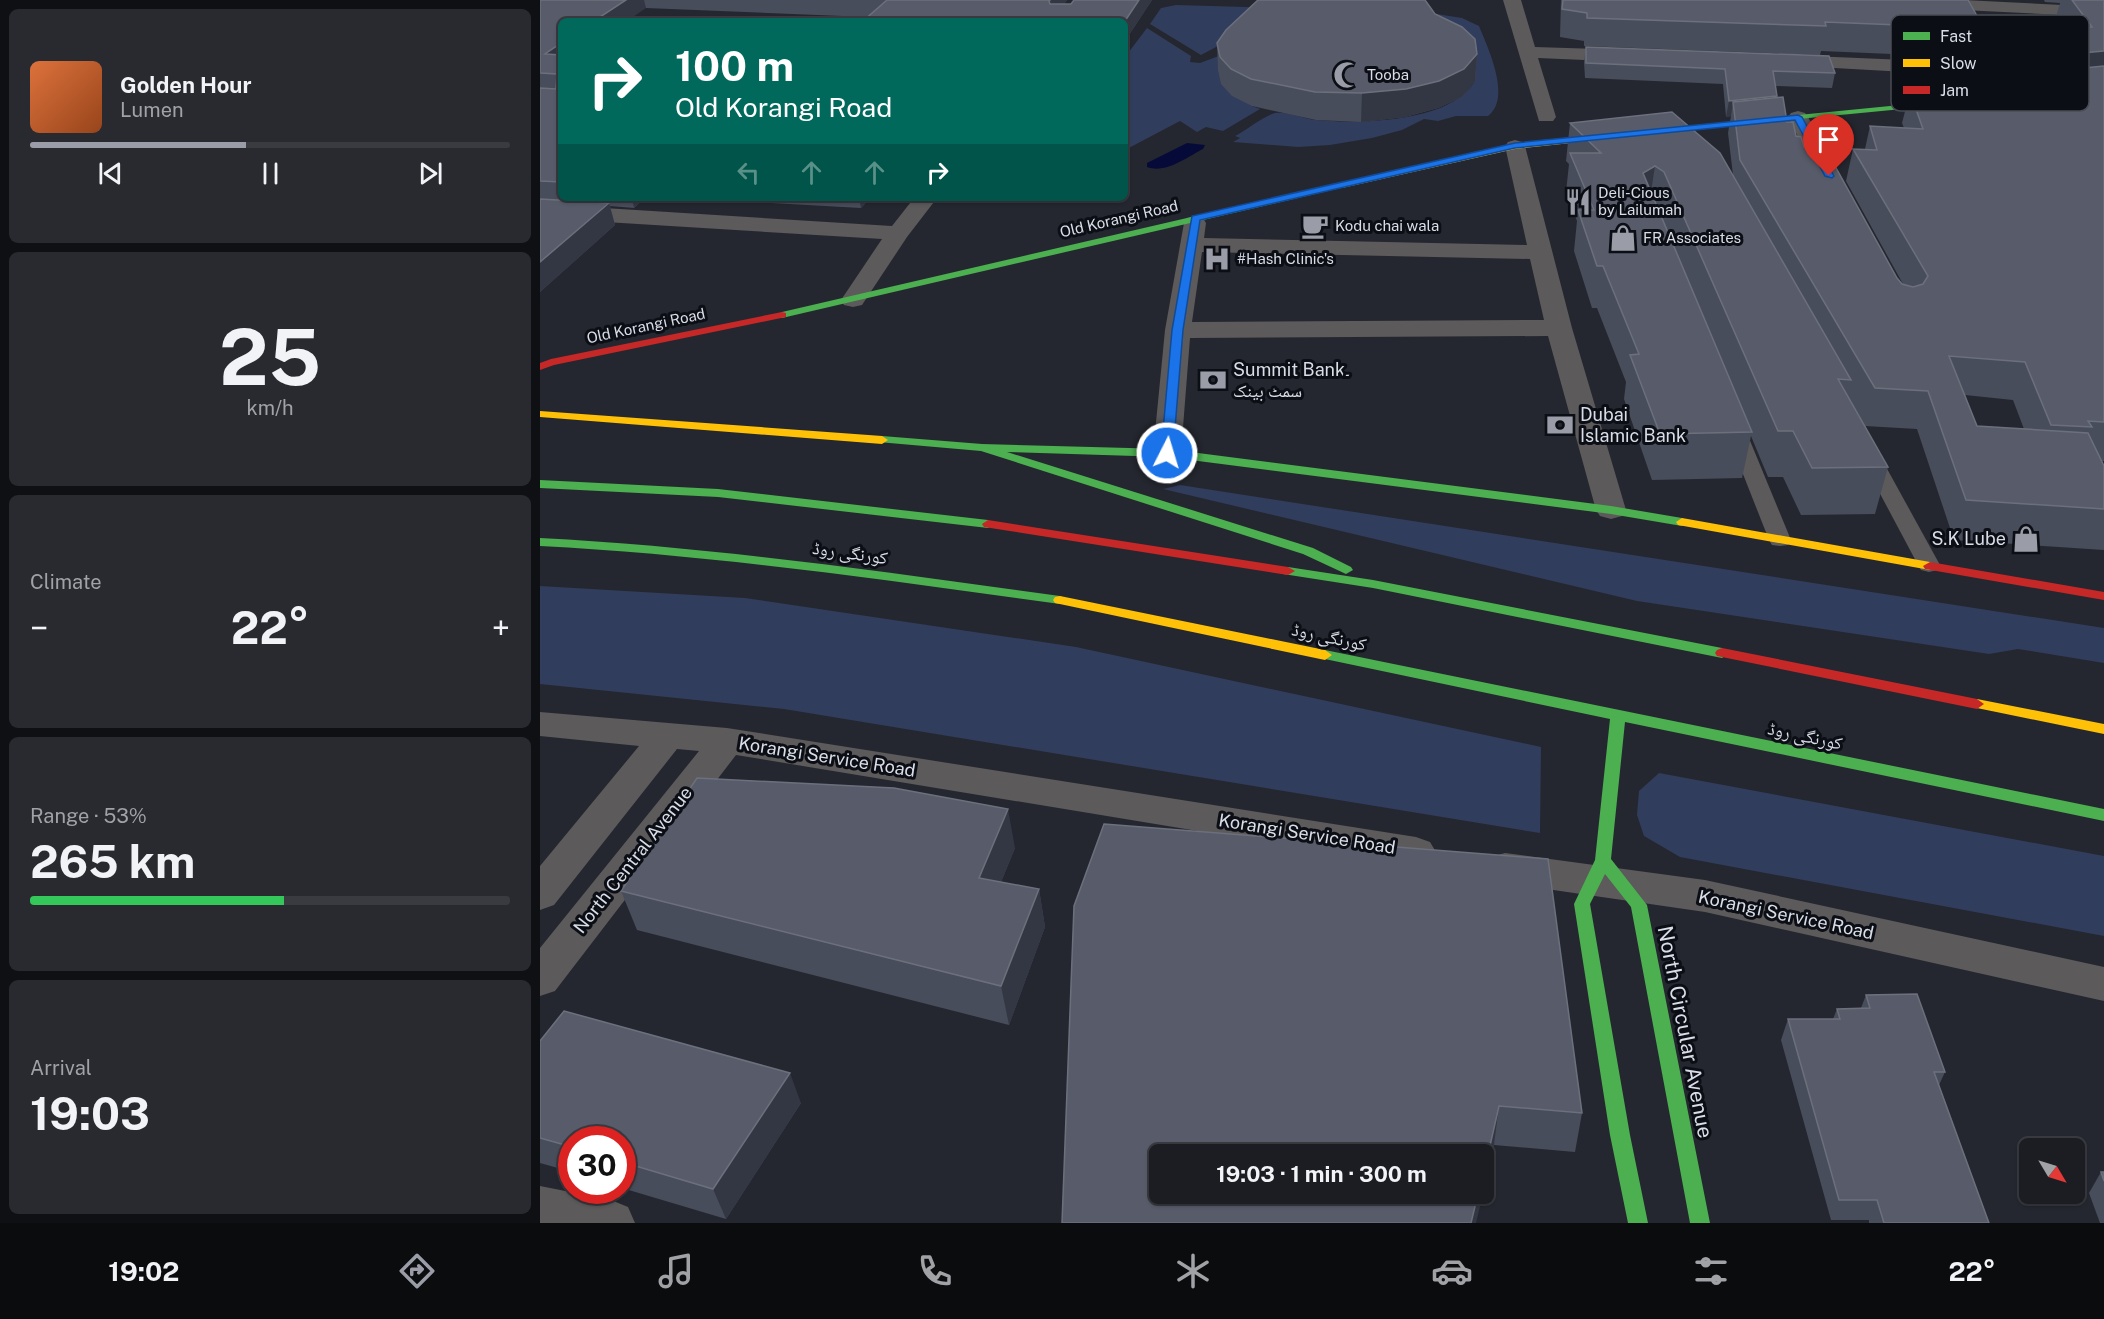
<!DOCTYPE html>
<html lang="en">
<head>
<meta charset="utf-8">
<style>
	:root { --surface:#1b1d23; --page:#282a30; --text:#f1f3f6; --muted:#a0a2a6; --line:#393b41; --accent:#9a9da7 }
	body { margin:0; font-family:"Public Sans","Noto Naskh Arabic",sans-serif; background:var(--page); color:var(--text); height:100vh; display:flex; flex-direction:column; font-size:22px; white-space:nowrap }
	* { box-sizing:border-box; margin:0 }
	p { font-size:20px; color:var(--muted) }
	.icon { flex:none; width:33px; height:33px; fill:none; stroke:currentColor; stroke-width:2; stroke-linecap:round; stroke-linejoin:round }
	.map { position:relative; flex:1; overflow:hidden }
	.details { display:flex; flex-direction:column; gap:9px; padding:9px; background:#0f1013; width:540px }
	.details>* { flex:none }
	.hud { position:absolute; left:18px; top:18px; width:570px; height:183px; border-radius:9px; box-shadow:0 2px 4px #0004,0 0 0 2px var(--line); background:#00695c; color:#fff; overflow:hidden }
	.needle { width:39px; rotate:128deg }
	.controls { position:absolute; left:1479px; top:1138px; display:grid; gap:12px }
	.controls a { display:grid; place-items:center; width:66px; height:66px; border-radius:9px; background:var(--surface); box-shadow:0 2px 4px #0004,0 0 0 2px var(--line); font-size:30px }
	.speed { position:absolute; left:18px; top:1126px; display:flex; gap:12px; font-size:30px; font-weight:700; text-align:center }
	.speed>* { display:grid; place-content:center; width:78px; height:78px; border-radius:50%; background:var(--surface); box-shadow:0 2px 4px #0004,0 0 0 2px var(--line); line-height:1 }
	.speed .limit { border:9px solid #d22; background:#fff; color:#111 }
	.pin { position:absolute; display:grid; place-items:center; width:51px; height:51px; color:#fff; margin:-62px -26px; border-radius:50% 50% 50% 0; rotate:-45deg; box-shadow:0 0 6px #0007 }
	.pin .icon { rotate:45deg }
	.me { position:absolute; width:66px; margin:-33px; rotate:5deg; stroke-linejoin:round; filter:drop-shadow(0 0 4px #0008) }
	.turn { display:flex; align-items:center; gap:21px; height:126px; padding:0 18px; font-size:27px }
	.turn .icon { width:78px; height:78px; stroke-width:2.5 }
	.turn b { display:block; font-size:42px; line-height:51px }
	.lanes { display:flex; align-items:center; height:57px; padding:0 18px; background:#0003; justify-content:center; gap:30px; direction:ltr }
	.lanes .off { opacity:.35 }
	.big { font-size:45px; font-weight:700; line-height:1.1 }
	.details .tile { flex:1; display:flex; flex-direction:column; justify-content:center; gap:9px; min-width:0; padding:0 21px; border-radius:9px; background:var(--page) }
	.details .dial { align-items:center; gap:0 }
	.dial b { font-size:78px; line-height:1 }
	.song { display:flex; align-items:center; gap:18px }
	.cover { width:72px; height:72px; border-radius:9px; background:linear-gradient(135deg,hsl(20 70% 55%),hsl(20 70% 35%)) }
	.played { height:6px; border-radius:3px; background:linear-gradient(90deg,var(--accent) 45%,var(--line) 45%) }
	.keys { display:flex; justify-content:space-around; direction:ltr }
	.heat { display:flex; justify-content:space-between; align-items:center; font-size:33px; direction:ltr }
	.charge { height:9px; border-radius:4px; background:linear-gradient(90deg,#34c759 53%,var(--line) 0) }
	.trip { position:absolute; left:609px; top:1144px; width:345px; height:60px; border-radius:9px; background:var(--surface); box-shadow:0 2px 4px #0004,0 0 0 2px var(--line); font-weight:700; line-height:60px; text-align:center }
	.dock { display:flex; height:96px; justify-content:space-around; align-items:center; background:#0b0c0e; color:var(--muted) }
	.dock .icon { width:42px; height:42px }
	.dock .current { color:var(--accent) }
	.dock b { font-size:27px; color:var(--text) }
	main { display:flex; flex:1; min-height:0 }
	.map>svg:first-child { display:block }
	.green { fill:#313d5c }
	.water { fill:#060a38 }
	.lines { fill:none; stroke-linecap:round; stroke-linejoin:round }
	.lane { fill:#5c5a5a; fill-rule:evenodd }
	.street { fill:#5c5a5a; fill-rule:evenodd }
	.fast { fill:#4caf50; fill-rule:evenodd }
	.slow { fill:#ffc107; fill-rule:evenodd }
	.jam { fill:#c62828; fill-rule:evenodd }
	.wall { fill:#484d5b; fill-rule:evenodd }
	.shaded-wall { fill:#333743 }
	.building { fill:#585c6a; stroke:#6c707d; stroke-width:1.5 }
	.route { fill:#1a73e8; stroke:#114b97; stroke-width:1.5 }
	.labels { text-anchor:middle; stroke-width:6; stroke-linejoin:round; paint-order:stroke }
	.far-poi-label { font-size:15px; fill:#d9dde7; stroke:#0c0e15; text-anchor:start }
	.far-street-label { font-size:15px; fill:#d9dde7; stroke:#0c0e15 }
	.poi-label { font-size:18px; fill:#d9dde7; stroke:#0c0e15; text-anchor:start }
	.street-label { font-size:18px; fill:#d9dde7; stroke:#0c0e15 }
	.near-street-label { font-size:21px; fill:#d9dde7; stroke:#0c0e15 }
	.key { fill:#0c0e15; stroke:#4a4c54; stroke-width:1.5 }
	.key-label { font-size:16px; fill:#d9dde7 }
</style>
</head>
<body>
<main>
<section class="details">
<div class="tile">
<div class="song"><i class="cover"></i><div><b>Golden Hour</b><p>Lumen</p></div></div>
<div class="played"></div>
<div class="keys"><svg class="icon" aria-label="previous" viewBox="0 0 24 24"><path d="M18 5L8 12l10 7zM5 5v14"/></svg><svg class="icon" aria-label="pause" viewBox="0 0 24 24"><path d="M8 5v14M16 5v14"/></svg><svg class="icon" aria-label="next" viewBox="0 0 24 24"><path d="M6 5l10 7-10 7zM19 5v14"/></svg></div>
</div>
<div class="tile dial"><b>25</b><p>km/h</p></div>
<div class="tile"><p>Climate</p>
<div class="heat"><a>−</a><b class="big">22°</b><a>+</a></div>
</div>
<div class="tile"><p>Range · 53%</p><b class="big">265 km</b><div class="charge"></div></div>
<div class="tile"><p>Arrival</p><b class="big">19:03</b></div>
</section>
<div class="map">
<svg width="1564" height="1223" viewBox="0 0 1564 1223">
	<rect width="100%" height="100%" fill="#24272f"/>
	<!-- green -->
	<g class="green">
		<path d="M636,5L884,12L922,18L939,26C948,48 972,98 948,116H916L898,121L884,119L862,130L832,138L790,145L758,147L693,142L700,138L695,136C705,131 725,115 735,113C747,111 764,119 776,120C819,124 911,123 935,81L712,106L720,109L683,131L666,127L657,132L640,121L585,150V57L607,28L651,56L650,62L660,63L692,51L688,47H676L661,55L610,24L621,8Z"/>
		<path d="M640,485L1564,628V663L1478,649L1449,654L1097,601L623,489Z"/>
		<path d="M0,586L205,598L536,647L1001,747L1000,833L244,709L0,684Z"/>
		<path d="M1119,773L1564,856V936L1140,857L1104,836L1097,815L1099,791Z"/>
	</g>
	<!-- water -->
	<path class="water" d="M647,143L665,145L663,149C647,157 626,174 607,167V163Z"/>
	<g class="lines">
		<!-- lane -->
		<g class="lane">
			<path d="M1196,425L1203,427L1206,431L1251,540L1248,545L1240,546L1232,545L1229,540L1186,431L1189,427Z"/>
			<path d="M1330,450L1337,452L1340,456L1400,565L1397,570L1389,572L1381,570L1378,565L1320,456L1323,452Z"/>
		</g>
		<!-- street -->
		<g class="street">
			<path d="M963,0H981L995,47L1091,50L1098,52L1100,56L1098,60L1091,62L998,58L1016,117L1013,121H999Z"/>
			<path d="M1310,0H1424L1564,7V17L1319,5L1313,4Z"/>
			<path d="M1247,55L1366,60L1373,62L1375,66L1373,70L1366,72L1240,65L1238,61L1240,57Z"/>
			<path d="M1258,111L1265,113L1268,117L1306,187L1303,192L1295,194L1287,192L1284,187L1248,117L1251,113Z"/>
			<path d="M975,140L982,142L985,146L1032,328L1086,510L1082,516L1071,519L1060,516L1056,510L1008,336L650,338L641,453L637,459L627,462L617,459L613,453L625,330L644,223L647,218L655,216L663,218L666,223L664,238L987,245L965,146L968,142ZM662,252L990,259L1004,320L652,322Z"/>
			<path d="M374,198H397L367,237L322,305L313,307L304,305L301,300L342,239L0,218V204L352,226Z"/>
			<path d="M0,712L187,728L876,837L890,842L896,852L890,862L876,867L196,755L15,991L0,996V948L159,751L137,749L14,905L0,910V866L99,746L0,736Z"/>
			<path d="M965,853L1165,880L1564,967V1001L1165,912L965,883L951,879L945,868L951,857Z"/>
			<path d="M0,1186L71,1200L88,1207L95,1223H0Z"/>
		</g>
		<!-- fast -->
		<g class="fast">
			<path d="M1411,100H1414V104L1208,124L1204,122L1208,120Z"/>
			<path d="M802,182L806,185L805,187L242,318L237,315L242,312Z"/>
			<path d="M342,436L442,444L627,449L1071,506L1142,518L1148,522L1142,526L1071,514L627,457L467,452L773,548L811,567L813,570L806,574L763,554L441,451L338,442L336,440Z"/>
			<path d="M0,480L178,489L448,520L454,524L448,528L178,497L0,488Z"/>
			<path d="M0,538C174,547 347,572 520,596L527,600L520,604C347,580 174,555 0,546Z"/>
			<path d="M748,567L833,580L1182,648L1189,653L1182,658L833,588L743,574L741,571L743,568Z"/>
			<path d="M785,650L1564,809V821L1085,722L1071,859L1107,905L1170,1223H1150L1091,907L1065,874L1050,904L1090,1135L1108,1223H1088L1070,1135L1034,904L1055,860L1070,719L780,658L778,655Z"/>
		</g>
		<!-- slow -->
		<g class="slow">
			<path d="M1208,120L1212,122L1211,124L975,149L802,188L798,185L975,143Z"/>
			<path d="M0,411L342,436L348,440L342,444L0,417Z"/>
			<path d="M1142,518L1390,562L1397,566L1390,570L1138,525L1136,522Z"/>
			<path d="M520,596L785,650L792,655L785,660L515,603L513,600L515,597Z"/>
			<path d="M1437,699L1564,724V734L1432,707L1430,704Z"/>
		</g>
		<!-- jam -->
		<g class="jam">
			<path d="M242,312L246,313V317L14,365L0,370V363L11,359Z"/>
			<path d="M448,520L748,567L755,571L748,575L444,527L442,524Z"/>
			<path d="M1390,562L1564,592V600L1385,569L1383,566Z"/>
			<path d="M1182,648L1437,699L1444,704L1437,709L1177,656L1175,653L1177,650Z"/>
		</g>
	</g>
	<!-- wall -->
	<g class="wall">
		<path d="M0,0H527L524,4H531L534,0H612L585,41L327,17L106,8L21,21V198H105L94,208L70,206L75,225L0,292Z"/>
		<path d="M1021,0H1428L1449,37L1524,30L1516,17L1520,3L1505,2L1504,0H1564V461H1561L1564,466V550L1414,540L1377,429L1325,426L1348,467L1335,514L1261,515L1243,477H1228L1211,436L1202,478L1112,480L1084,399L1086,382L1057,308H1052L1034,251L1037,221L1026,192L1029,164L1026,161L1030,123L1193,175L1188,133L1191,116L1186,117L1183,84L1045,78L1044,62L1046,47L1295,73L1292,88L1236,86L1237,97L1247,122L1256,136L1357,278L1363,284L1306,181L1313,149H1325L1330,126L1364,128L1362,123L1370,92L1435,96L1437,92L1411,94L1375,70L1377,65L1374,60L1357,57L1352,54L1281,51L1280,55L1044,46V41L1020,37ZM1425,395L1473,400L1484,429L1437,426Z"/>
		<path d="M895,14L937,54L935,81L922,97L898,108L865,117L821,122L776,120L712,106L692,96L681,84L678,70L677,43Z"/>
		<path d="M141,198H330L321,208Z"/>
		<path d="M475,848L461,882L499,889L505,927L469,1025L97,930L81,891Z"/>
		<path d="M534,906L1042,1113L1035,1152L954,1145L944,1190V1155Z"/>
		<path d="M1326,995L1405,1072L1399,1085L1449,1223H1329V1220H1291L1241,1040L1248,1019H1293L1297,1009L1321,1008Z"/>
		<path d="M0,1041L261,1103L186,1219L82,1188V1140H32V1172L0,1163Z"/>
		<path d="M1561,1172H1564V1223H1560L1549,1193Z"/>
	</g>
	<!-- shaded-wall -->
	<g class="shaded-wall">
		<path d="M86,0H104L106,8L87,21H54Z"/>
		<path d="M510,0H527L511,20L509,1Z"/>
		<path d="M599,0H612L585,41V21Z"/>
		<path d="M21,43V66L5,54Z"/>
		<path d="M1564,51V79L1440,78L1437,92L1411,94L1419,64Z"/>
		<path d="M937,54L935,81L922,97L898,108L865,117L821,122L822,93Z"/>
		<path d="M1237,96L1234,112L1193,102L1191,116L1186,117L1189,101Z"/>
		<path d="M1115,166L1109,205L1103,173Z"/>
		<path d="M92,198H105L94,208Z"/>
		<path d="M319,198H330L321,208Z"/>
		<path d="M69,203L75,225L0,292V262Z"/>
		<path d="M468,809L475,848L447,916L439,878Z"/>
		<path d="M499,889L505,927L469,1025L461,986Z"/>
		<path d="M250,1073L261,1103L186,1219L173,1189Z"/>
		<path d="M959,1106L954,1145L944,1190V1172Z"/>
		<path d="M938,1194H943L936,1223H931Z"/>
	</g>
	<!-- building -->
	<g class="building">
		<path d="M0,0H86L54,21H21V43L5,54L21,55V182L0,181V88L16,89L17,74L0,73Z"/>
		<path d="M346,0H510L509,1L510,4H531L534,0H599L585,21H323L347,0Z"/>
		<path d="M718,0H885L895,14L922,27L935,39L937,54L924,69L899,81L866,89L822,93L775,92L711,79L691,69L680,57L677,43L686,30Z"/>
		<path d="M1023,0H1428L1449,37L1552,27L1532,0H1564V51L1419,64L1383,41L1384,36L1381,31L1363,28L1359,25L1285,22L1286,26L1047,18V13L1022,9Z"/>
		<path d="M1046,47L1289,56L1295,73L1233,71L1237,96L1189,101L1185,69L1046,63Z"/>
		<path d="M1564,66V422L1548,421L1552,427L1511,425L1485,362L1409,356L1437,426L1548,433L1564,466V509L1426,500L1388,391L1335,388L1200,160L1193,102L1243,97L1247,122H1253L1256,136L1261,137L1264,147L1285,148L1357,278L1362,284L1373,287L1383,284L1388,276L1313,149L1337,150L1330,126L1383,129L1370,92L1471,98L1440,78Z"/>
		<path d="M1132,112L1180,153L1311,380L1298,379L1348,467L1272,468L1253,431H1238L1124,172L1115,166L1103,173L1212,432L1120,434L1090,355L1099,354L1063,266H1057L1038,210H1054L1030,153H1061L1030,123Z"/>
		<path d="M0,199L69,203L0,262Z"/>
		<path d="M157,778L354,788L468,809L439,878L499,889L461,986L81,891Z"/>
		<path d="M564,824L1008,859L1042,1113L959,1106L944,1172V1155H620V1194H938L931,1223H522L534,906Z"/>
		<path d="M1377,994L1405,1072H1394L1449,1223H1344L1337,1200H1299L1248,1019H1300L1297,1009L1330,1008L1326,995Z"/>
		<path d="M24,1011L250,1073L173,1189L82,1162V1140H32V1147L0,1138V1041Z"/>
		<path d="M1561,1172H1564V1181Z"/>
	</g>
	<!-- route -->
	<path class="route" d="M1258,115L1262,117L1294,176L1292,178L1285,176L1255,120L975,148L660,220L643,330L633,453L627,457L621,453L632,330L652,216L975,143Z"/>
	<!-- icons -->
	<defs>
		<symbol id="mosque-bare" viewBox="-9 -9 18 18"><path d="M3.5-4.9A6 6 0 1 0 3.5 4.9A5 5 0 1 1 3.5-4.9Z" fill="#9a9da7" stroke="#0c0e15" stroke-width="2.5" paint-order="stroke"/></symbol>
		<symbol id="restaurant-bare" viewBox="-9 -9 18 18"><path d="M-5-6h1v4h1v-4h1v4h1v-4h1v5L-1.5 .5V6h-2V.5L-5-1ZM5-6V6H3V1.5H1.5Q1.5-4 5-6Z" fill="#9a9da7" stroke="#0c0e15" stroke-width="2.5" paint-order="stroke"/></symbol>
		<symbol id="cafe-bare" viewBox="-9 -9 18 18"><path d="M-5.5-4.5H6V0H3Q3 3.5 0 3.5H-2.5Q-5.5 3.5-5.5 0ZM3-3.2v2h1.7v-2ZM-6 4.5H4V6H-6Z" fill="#9a9da7" stroke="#0c0e15" stroke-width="2.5" paint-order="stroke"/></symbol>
		<symbol id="shop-bare" viewBox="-9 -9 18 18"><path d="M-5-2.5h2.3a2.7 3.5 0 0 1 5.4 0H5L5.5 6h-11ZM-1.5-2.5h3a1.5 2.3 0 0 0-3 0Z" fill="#9a9da7" stroke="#0c0e15" stroke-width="2.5" paint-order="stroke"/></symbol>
		<symbol id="hospital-bare" viewBox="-9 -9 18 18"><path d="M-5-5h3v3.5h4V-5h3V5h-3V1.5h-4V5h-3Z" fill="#9a9da7" stroke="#0c0e15" stroke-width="2.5" paint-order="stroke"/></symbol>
		<symbol id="bank-bare" viewBox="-9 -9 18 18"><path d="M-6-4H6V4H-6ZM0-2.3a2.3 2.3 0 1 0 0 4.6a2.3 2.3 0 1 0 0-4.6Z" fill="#9a9da7" stroke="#0c0e15" stroke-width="2.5" paint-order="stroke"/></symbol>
	</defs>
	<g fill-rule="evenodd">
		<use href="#mosque-bare" x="788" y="56" width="38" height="38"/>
		<use href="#restaurant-bare" x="1019" y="183" width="38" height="38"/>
		<use href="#cafe-bare" x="756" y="207" width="38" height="38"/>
		<use href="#shop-bare" x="1064" y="219" width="38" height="38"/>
		<use href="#hospital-bare" x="658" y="240" width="38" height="38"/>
		<use href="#bank-bare" x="654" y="361" width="38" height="38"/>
		<use href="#bank-bare" x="1001" y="406" width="38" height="38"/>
		<use href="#shop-bare" x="1467" y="520" width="38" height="38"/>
	</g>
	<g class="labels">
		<!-- far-poi labels -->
		<g class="far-poi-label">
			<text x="827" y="80">Tooba</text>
			<text x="1058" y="198">Deli-Cious<tspan x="1058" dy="17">by Lailumah</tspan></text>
			<text x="795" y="231">Kodu chai wala</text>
			<text x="1103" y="243">FR Associates</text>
			<text x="697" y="264">#Hash Clinic's</text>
		</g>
		<!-- far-street labels -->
		<g class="far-street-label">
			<text transform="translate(579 219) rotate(-13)" y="5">Old Korangi Road</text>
			<text transform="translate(106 326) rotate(-12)" y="5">Old Korangi Road</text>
		</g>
		<!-- poi labels -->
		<g class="poi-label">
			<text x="693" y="376">Summit Bank۔<tspan x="693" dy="21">سمٹ بینک</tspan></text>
			<text x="1040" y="421">Dubai<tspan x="1040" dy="21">Islamic Bank</tspan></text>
			<text x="1466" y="545" text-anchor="end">S.K Lube</text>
		</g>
		<!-- street labels -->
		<g class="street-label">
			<text transform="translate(310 553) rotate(8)" y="6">کورنگی روڈ</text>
			<text transform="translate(789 637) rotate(12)" y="6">کورنگی روڈ</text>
			<text transform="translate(1265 736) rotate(12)" y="6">کورنگی روڈ</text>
			<text transform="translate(287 757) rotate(9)" y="6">Korangi Service Road</text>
			<text transform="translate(767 834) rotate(9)" y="6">Korangi Service Road</text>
			<text transform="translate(93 860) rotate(-52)" y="6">North Central Avenue</text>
			<text transform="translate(1246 915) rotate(12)" y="6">Korangi Service Road</text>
		</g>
		<!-- near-street labels -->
		<g class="near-street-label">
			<text transform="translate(1145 1032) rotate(79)" y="7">North Circular Avenue</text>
		</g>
	</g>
	<!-- legend -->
	<rect x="1351" y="15" width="198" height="96" rx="9" class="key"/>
	<rect x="1363" y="32" width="27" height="8" fill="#4caf50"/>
	<rect x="1363" y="59" width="27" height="8" fill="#ffc107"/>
	<rect x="1363" y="86" width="27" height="8" fill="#c62828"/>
	<g class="key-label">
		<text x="1400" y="42">Fast</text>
		<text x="1400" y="69">Slow</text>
		<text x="1400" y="96">Jam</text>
	</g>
</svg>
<div class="controls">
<a><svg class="needle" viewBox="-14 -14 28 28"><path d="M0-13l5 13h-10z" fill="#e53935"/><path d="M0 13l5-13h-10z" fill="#a0a2a6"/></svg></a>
</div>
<div class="speed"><div class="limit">30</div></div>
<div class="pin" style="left:1289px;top:176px;background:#d93025"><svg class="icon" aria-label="arrive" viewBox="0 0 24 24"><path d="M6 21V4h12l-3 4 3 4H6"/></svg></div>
<svg class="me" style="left:627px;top:453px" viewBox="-20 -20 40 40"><circle r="17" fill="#1a73e8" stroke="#fff" stroke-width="3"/><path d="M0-11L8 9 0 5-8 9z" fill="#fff"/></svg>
<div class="trip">19:03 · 1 min · 300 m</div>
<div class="hud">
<div class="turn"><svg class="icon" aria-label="right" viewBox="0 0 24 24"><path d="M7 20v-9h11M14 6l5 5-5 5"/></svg><div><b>100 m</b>Old Korangi Road</div></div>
<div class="lanes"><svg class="icon off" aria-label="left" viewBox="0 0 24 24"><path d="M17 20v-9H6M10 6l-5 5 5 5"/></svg><svg class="icon off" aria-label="ahead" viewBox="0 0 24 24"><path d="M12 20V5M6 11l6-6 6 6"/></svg><svg class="icon off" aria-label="ahead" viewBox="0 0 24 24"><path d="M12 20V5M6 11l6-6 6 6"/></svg><svg class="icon" aria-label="right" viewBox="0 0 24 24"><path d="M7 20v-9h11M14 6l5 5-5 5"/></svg></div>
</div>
</div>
</main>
<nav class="dock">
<b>19:02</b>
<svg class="icon current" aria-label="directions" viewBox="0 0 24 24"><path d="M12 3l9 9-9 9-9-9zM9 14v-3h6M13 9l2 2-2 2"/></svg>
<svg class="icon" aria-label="music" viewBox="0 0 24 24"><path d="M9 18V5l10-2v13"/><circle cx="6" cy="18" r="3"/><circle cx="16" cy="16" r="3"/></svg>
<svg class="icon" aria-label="phone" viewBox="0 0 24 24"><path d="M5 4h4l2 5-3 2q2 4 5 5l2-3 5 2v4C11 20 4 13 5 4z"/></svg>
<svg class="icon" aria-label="climate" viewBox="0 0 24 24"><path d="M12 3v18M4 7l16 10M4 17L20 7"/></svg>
<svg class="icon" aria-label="car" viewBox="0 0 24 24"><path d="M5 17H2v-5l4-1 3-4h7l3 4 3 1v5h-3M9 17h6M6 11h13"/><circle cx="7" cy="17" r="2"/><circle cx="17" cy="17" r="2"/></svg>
<svg class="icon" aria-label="filters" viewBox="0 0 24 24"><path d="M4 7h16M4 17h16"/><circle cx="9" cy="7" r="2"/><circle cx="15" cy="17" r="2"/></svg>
<b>22°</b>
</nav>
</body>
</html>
